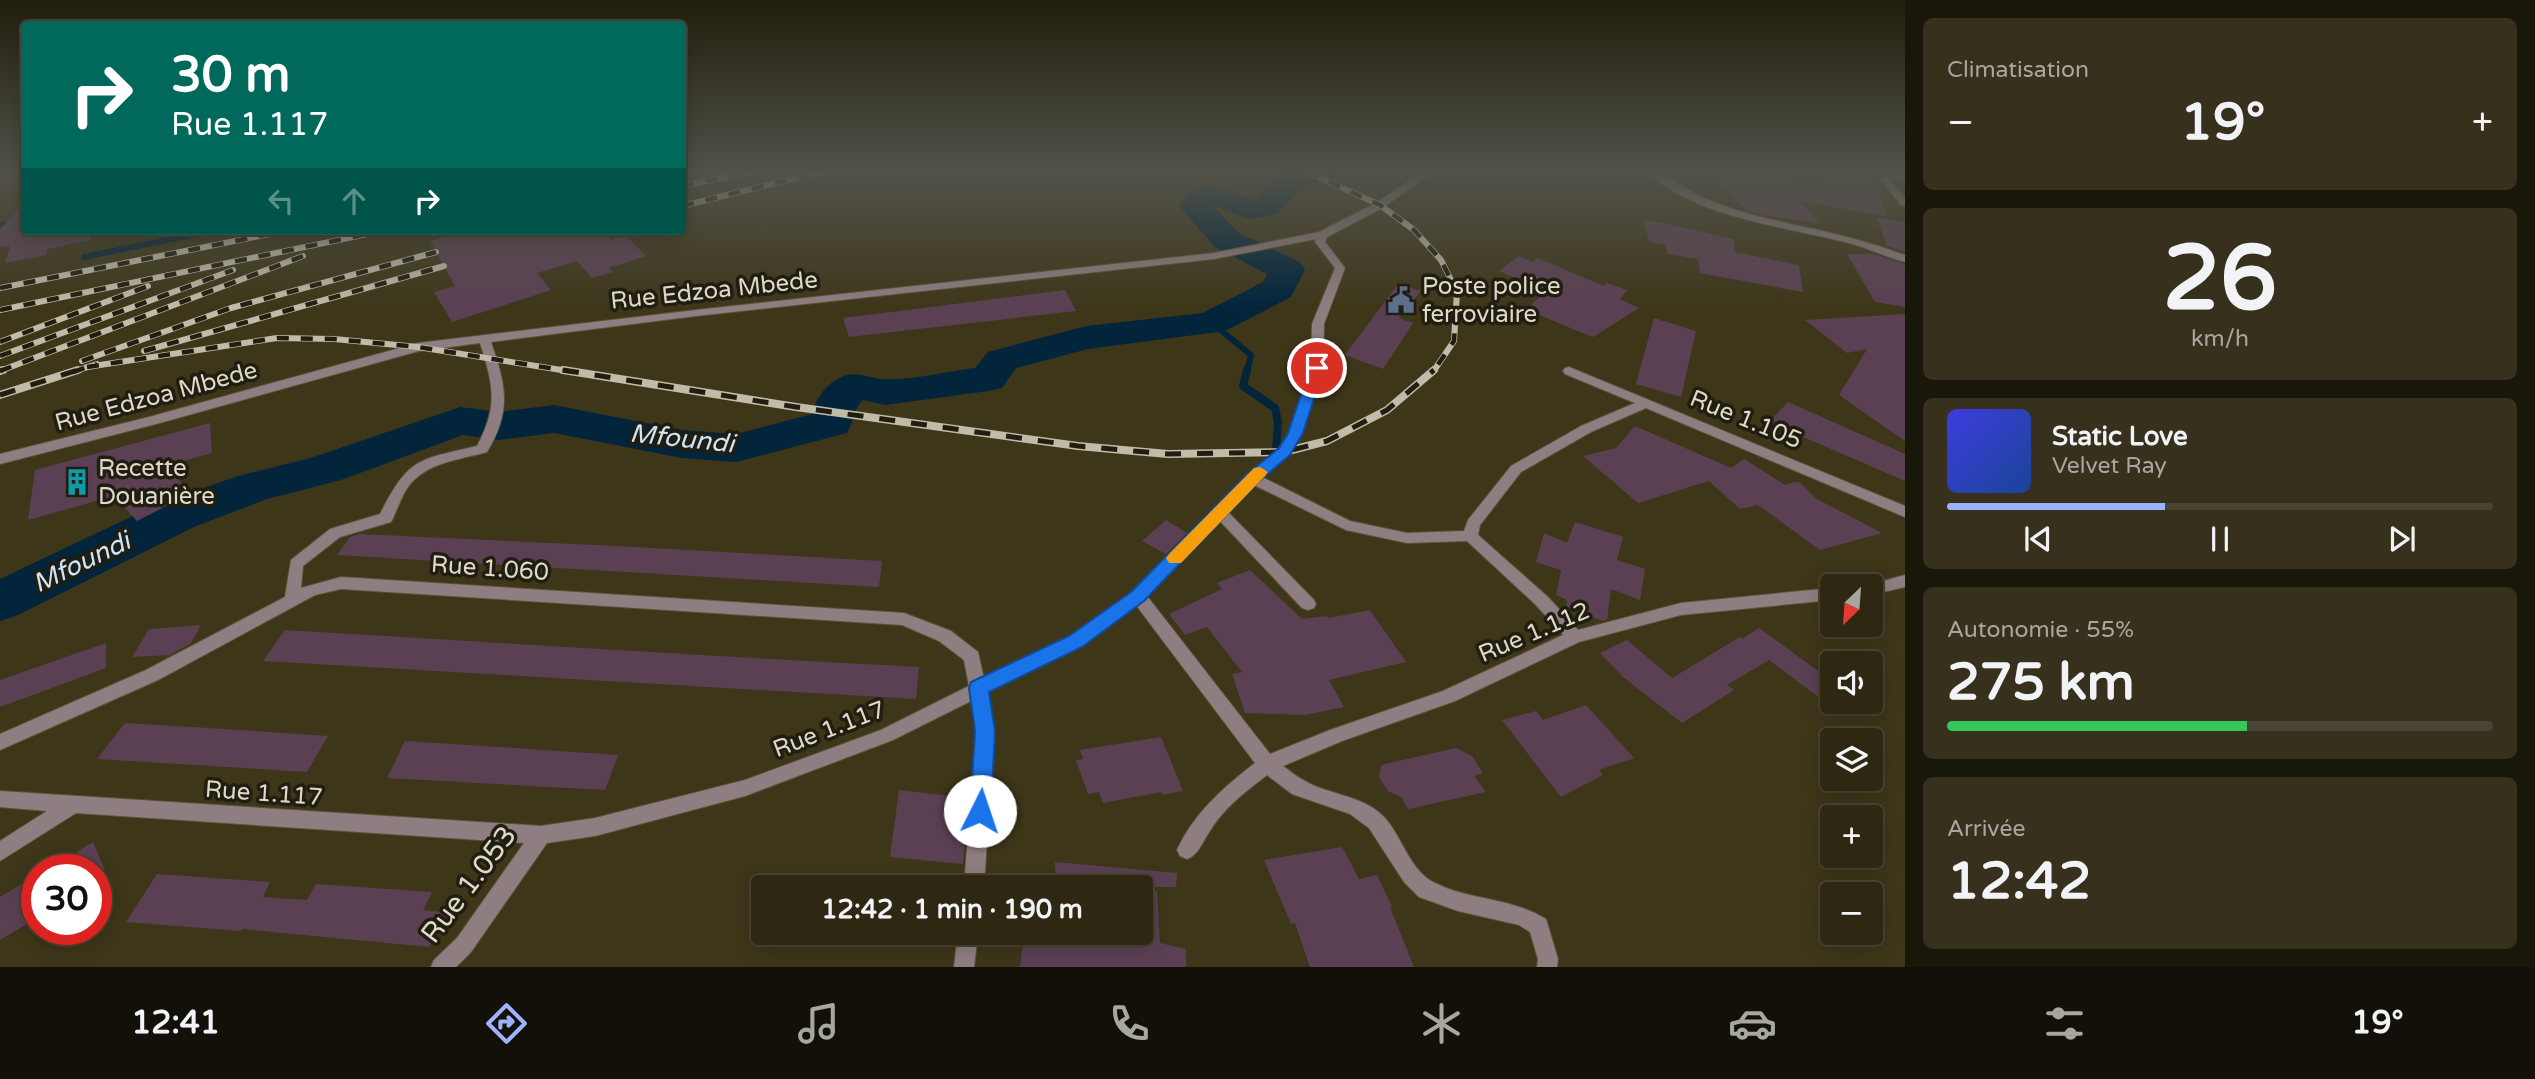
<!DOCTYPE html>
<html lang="fr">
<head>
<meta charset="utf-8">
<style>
	:root { --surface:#2e2813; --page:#36301c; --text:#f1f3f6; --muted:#a7a6a0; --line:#494433; --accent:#9eb3fd }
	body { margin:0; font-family:"Varela Round",sans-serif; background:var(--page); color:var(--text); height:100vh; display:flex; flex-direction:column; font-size:26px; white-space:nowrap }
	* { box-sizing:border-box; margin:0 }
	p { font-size:23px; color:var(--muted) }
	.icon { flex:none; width:38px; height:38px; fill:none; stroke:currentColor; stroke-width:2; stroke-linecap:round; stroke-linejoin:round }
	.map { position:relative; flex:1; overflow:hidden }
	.side { display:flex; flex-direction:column; gap:18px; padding:18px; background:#19160a; width:630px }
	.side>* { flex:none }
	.banner { position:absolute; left:21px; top:21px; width:665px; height:214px; border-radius:7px; box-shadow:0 4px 18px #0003,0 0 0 2px var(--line); background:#00695c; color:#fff; overflow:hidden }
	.needle { width:46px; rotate:205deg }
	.fabs { position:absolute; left:1820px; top:574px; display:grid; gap:14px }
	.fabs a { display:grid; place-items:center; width:63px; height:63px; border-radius:7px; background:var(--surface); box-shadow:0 4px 18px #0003,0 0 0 2px var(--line); font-size:35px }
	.speed { position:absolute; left:21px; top:854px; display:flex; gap:14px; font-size:35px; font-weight:700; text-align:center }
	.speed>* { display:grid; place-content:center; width:91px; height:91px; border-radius:50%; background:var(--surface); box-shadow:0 4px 18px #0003,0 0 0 2px var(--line); line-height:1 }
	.speed .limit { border:10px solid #d22; background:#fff; color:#111 }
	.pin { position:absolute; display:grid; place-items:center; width:60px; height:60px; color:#fff; margin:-30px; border:4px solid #fff; border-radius:50%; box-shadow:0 2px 7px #0007 }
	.me { position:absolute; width:77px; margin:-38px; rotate:4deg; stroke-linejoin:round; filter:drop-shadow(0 0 5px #0008) }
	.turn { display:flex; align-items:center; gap:24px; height:147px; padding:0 35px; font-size:32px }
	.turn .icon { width:91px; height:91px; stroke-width:2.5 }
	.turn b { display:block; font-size:49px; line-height:60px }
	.lanes { display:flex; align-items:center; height:66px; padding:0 35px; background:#0003; justify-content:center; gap:35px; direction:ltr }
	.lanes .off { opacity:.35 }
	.big { font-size:52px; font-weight:700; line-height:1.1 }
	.side .tile { flex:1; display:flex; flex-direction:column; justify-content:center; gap:10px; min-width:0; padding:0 24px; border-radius:10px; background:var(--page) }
	.side .dial { align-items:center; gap:0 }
	.dial b { font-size:91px; line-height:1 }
	.song { display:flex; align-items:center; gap:21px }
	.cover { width:84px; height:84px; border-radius:10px; background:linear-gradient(135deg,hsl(240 70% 55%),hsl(220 70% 35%)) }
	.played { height:7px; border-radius:4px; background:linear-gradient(90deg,var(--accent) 40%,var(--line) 40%) }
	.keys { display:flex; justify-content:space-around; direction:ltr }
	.heat { display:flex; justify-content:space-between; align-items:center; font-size:38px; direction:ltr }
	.charge { height:10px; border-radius:5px; background:linear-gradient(90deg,#34c759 55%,var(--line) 0) }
	.trip { position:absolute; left:751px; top:875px; width:402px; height:70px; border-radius:7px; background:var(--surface); box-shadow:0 4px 18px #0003,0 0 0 2px var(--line); font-weight:700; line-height:70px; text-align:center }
	.tabs { display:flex; height:112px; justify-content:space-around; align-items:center; background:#121008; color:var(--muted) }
	.tabs .icon { width:49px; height:49px }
	.tabs .current { color:var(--accent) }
	.tabs b { font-size:32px; color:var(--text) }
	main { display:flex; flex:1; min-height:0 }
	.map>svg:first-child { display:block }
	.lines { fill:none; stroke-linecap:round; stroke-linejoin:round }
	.stream-far1 { stroke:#02253c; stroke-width:6 }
	.stream { stroke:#02253c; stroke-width:8 }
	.river { fill:#02253c; fill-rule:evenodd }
	.building { fill:#5b4053 }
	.minor-casing { stroke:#5a5439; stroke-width:2 }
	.minor { fill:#8f7e81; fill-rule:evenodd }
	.rail-far1-casing { stroke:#c1bca9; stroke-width:6 }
	.rail-casing { stroke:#c1bca9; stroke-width:8 }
	.rail-far1 { stroke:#211e11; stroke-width:4.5; stroke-dasharray:12; stroke-linecap:butt }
	.rail { stroke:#211e11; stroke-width:5; stroke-dasharray:16; stroke-linecap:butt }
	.route { fill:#1a73e8; stroke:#114b97; stroke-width:2 }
	.slow { fill:#f59e0b }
	.labels { text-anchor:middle; stroke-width:7; stroke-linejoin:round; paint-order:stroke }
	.poi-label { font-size:24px; fill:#dedac9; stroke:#211e11; text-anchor:start }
	.street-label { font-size:24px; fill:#dedac9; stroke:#211e11 }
	.water-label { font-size:26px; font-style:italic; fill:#cbe6fc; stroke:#211e11 }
	.near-street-label { font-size:28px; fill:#dedac9; stroke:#211e11 }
</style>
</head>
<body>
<main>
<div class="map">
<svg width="1905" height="967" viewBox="0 0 1905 967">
	<rect width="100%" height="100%" fill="#3d3619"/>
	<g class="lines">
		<!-- stream-far1 -->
		<g class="stream-far1">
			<path d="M0,225H24"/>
			<path d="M84,257L211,231"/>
			<path d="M1212,323L1251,355L1247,372"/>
		</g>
		<!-- stream -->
		<path class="stream" d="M1247,370L1243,386L1275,408L1278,422L1276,449"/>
		<!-- river -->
		<path class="river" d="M1286,172H1340L1336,179L1303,187L1278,213L1267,216L1250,219L1213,206L1239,233L1300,262L1305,270L1291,297L1225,331L1088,349L1016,368L1002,388L988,391L885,405L863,400C853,409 854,421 847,433L736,462L682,458L554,433L499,440L463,435L341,480L267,499L194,527L18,615L0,621V579L160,503L238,476L314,457L460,407L499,412L554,405L682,430L736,434L812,414C815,399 826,384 841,377C855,370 869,378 883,379C908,381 949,371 975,368L988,352L1086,326L1203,313L1263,282L1267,274L1215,247L1179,206C1208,163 1222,199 1257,198L1281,173Z"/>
	</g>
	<!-- building -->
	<g class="building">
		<path d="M1703,172H1734L1821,184L1816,172H1874L1886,216L1800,201L1820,223L1767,216L1748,211Z"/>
		<path d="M24,204V231H90L91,240L47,249L46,255L5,263L10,246L0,247V229Z"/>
		<path d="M1876,217L1905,222V252L1887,246Z"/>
		<path d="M1644,219L1734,239L1735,252L1799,265L1803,292L1700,273L1698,259L1668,254L1666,245L1649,242Z"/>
		<path d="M466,231H603L611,240L626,236L646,256L609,268L613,272L592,278L577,261L537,273L551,290L452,322L434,292L455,286L430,241Z"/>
		<path d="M1847,254H1873L1905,264V307L1875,302Z"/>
		<path d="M1519,256L1533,262L1538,258L1604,286L1607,283L1627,290L1620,299L1639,308L1593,337L1568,327L1526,309L1546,291L1499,271Z"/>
		<path d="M1398,284L1421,291L1399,318L1413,323L1383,369L1345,355Z"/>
		<path d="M1065,290L1076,311L849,337L843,318Z"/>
		<path d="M1905,314V441L1839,395L1867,349L1847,353L1805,320Z"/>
		<path d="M1654,318L1696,331L1681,397L1636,384Z"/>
		<path d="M1788,402L1905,454V481L1769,422Z"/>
		<path d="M210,423L212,453L165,466L192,493L137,521L114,496L28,520L35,470Z"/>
		<path d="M1635,426L1731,468L1744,459L1785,485L1793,482L1801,483L1815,498L1882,533L1820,550L1758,505L1740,509L1709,481L1638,503L1583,456L1616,448Z"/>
		<path d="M1166,520L1187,533L1166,554L1142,541Z"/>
		<path d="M1575,522L1623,537L1617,560L1645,569L1640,600L1611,589L1607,620L1603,621L1566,608L1567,600L1556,595L1561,570L1536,562L1544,533L1567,543Z"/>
		<path d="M360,534L615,546L882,561L879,587L337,555L350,537Z"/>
		<path d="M1250,570L1302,619L1327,616L1329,618L1370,610L1406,662L1329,680L1344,707L1305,715L1245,713L1232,674L1242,672L1207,627L1185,635L1169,614L1222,589L1217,583Z"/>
		<path d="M201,625L191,643L170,655L132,657L149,629Z"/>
		<path d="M1759,628L1832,681V707L1769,660L1727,685L1734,690L1682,723L1623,677L1600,653L1627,640L1672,678L1740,637L1742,639Z"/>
		<path d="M285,630L718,656L919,667L916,699L263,661Z"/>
		<path d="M106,643V668L0,707V680Z"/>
		<path d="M1586,705L1634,758L1599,770L1603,775L1561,797L1502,720L1536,711L1543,720Z"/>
		<path d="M125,723L225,729L328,736L307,772L97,759Z"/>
		<path d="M1161,737L1183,791L1163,795L1161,792L1103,803L1099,792L1088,794L1076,760L1083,759L1080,750Z"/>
		<path d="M405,741L514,748L618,755L605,790L387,778Z"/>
		<path d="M1456,748L1472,756L1483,773L1474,776L1486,792L1408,809L1401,797L1388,791L1379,777L1381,765Z"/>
		<path d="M899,790L968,798L963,864L890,857Z"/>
		<path d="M93,842L105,870H46L80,850Z"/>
		<path d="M1342,847L1359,879L1377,875L1392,907H1390L1414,967H1310L1295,923L1291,924L1264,860Z"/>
		<path d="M1055,862L1177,873L1176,887H1056Z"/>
		<path d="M157,874L270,882L263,897L307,900L316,884L432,892L423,910L449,913L429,947L242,929L241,931L126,922Z"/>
		<path d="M37,875V918L0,940V897Z"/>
		<path d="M1141,891H1157L1160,943L1186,949V967H1020L1024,933H1088L1117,938V933H1141Z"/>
	</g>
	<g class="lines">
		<defs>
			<g id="minor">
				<path d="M1422,172H1433L1384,207L1327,237L1325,242L1345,268L1324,324L1323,368L1302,434L1289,455L1262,477L1350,521L1407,533L1464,531L1468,520L1511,466L1581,426L1635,403L1565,374L1563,371L1565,368L1569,367L1905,506V517L1646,408L1591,432L1521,472L1480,525L1478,535L1548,597L1578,630L1681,603L1832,588V600L1681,615L1579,642L1455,701L1342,741L1283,766C1290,771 1297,777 1305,781C1329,795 1362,795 1383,816C1402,835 1409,871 1435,883C1471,901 1510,897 1546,919L1558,959L1557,967H1537L1538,959L1530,932L1519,925L1458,911L1419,897L1404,882L1369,828L1350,814L1292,794L1267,775C1245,792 1222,809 1208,834C1202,843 1198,855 1187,859L1180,856L1177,850C1194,813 1224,787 1255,763L1136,605L1082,646L987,693L994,731L984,887H964L976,731L971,701L893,740L745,796L595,836L547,843L471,952L456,967H431L434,960L457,938L524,843L76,813L0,861V841L47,811L0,807V791L541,826L595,818L745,780L881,730L969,686L964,660L939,641L902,625L341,589L315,595L158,680L0,750V734L146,670L285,597L291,560L330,529L380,514C409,457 418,460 477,446C499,406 493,384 480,343L419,351L156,424L0,464V454L149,417L418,343L696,310L1214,253L1319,232L1376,203ZM1316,239L1315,242L1335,268L1312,324L1311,368L1288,434L1279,449L1247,475L1132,592L1070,636L984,679L978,652L951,631L904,613L341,577L301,588L303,566L340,537L391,522C397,511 401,497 408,487C426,462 459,460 487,452C512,410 506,386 491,342L696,316L1214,259ZM1254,485L1346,530L1407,543L1467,541L1536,605L1563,635L1443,691L1330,730L1270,754L1147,596L1220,521L1302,608L1308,610L1314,608L1316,604L1314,600L1228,512Z"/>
				<path d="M1647,172C1666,172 1683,188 1700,196C1757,223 1821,226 1881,247L1905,255V262C1886,257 1868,248 1849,243C1785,226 1698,219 1647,172Z"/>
				<path d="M1905,172V178L1891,181L1905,197V206L1901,205L1880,179Z"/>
				<path d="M1905,575V587L1871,595V586H1865Z"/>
				<path d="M958,933H978L974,967H954Z"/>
			</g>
		</defs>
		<!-- minor casing -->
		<use href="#minor" class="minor-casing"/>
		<!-- minor -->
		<use href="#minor" class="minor"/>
		<defs>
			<g id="rail-far1">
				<path d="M1307,172L1380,205L1414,230L1441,260L1457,292L1454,341L1433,372"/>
				<path d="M682,186L750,172"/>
				<path d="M682,206L821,172"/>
				<path d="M0,288L285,231"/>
				<path d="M0,310L382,231"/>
				<path d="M0,342L148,286"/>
				<path d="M144,351L444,266"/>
				<path d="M0,356L233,270"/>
				<path d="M82,361L231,308L436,252"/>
				<path d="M87,367L277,338L334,339L418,347L574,372"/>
				<path d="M0,371L303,256"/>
				<path d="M73,372L97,364"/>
			</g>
			<g id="rail">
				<path d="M563,370L796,407L1078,446L1168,454L1284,452L1327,441L1387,410L1434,370"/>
				<path d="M0,371L3,370"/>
				<path d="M0,395L78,370"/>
			</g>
		</defs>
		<!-- rail-far1 casing -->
		<use href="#rail-far1" class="rail-far1-casing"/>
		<!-- rail casing -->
		<use href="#rail" class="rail-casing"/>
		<!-- rail-far1 -->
		<use href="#rail-far1" class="rail-far1"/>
		<!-- rail -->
		<use href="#rail" class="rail"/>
	</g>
	<!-- sky -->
	<linearGradient id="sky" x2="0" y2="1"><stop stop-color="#221e0e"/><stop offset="0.56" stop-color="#515249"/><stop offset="1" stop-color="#515249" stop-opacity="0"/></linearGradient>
	<rect width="1905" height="308" fill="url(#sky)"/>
	<!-- route -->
	<path class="route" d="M1317,364L1324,368L1303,433L1290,455L1258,482L1144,601L1082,647L989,692L995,731L991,811L988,818L980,821L973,818L970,811L975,731L969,688L971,682L1069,636L1131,592L1247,474L1279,448L1288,433L1310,368Z"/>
	<!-- slow -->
	<path class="slow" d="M1260,467L1268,472L1265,476L1181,563H1169L1166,558L1169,554L1254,468Z"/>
	<!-- icons -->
	<defs>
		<symbol id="civic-bare" viewBox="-9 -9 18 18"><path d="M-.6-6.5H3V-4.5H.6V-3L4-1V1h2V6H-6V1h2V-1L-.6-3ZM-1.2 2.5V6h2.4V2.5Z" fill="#5c6f8a" stroke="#211e11" stroke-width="2.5" paint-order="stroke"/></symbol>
		<symbol id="building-bare" viewBox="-9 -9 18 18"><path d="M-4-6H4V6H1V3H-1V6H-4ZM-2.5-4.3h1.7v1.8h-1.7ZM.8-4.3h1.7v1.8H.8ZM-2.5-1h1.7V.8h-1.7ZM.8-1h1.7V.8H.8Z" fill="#0f9aa8" stroke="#211e11" stroke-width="2.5" paint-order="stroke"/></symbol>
	</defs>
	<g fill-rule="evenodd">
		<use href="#civic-bare" x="1382" y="281" width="38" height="38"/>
		<use href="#building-bare" x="58" y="463" width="38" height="38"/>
	</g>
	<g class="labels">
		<!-- poi labels -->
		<g class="poi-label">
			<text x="1422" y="294">Poste police<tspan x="1422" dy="28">ferroviaire</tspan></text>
			<text x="98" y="476">Recette<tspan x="98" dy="28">Douanière</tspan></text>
		</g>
		<!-- street labels -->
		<g class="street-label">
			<text transform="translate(714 290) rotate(-6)" y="8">Rue Edzoa Mbede</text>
			<text transform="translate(156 396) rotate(-15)" y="8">Rue Edzoa Mbede</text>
			<text transform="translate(1746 419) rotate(22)" y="8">Rue 1.105</text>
			<text transform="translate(490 568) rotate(4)" y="8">Rue 1.060</text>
			<text transform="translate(1534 632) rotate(-23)" y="8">Rue 1.112</text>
			<text transform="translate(829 729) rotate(-21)" y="8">Rue 1.117</text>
			<text transform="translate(264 793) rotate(4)" y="8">Rue 1.117</text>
		</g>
		<!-- water labels -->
		<g class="water-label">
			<text transform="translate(682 438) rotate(6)" y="9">Mfoundi</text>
			<text transform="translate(81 562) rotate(-26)" y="9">Mfoundi</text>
		</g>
		<!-- near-street labels -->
		<g class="near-street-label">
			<text transform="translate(468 884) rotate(-53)" y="10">Rue 1.053</text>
		</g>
	</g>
</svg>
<div class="fabs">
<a><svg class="needle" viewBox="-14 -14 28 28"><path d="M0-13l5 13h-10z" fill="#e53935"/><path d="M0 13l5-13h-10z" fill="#a7a6a0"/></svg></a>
<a><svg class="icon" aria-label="sound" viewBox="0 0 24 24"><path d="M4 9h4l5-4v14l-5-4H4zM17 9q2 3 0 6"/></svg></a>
<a><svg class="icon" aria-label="layers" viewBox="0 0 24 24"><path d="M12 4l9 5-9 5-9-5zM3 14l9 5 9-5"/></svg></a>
<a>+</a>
<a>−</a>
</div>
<div class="speed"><div class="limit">30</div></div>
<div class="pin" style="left:1317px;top:368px;background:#d93025"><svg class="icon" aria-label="arrive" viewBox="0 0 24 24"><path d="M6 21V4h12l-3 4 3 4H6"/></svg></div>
<svg class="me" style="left:980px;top:811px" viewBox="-20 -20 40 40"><circle r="19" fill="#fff"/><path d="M0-13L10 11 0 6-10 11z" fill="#1a73e8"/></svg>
<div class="trip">12:42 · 1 min · 190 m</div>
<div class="banner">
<div class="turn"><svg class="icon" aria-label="right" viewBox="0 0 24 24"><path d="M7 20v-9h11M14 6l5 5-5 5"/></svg><div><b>30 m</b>Rue 1.117</div></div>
<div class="lanes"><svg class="icon off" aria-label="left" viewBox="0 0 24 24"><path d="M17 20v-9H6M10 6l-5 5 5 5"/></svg><svg class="icon off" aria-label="ahead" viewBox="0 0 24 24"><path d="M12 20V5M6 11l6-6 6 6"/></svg><svg class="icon" aria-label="right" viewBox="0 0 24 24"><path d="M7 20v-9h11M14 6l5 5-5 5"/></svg></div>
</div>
</div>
<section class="side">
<div class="tile"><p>Climatisation</p>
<div class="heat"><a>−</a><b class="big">19°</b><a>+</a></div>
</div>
<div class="tile dial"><b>26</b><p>km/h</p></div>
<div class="tile">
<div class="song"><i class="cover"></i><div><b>Static Love</b><p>Velvet Ray</p></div></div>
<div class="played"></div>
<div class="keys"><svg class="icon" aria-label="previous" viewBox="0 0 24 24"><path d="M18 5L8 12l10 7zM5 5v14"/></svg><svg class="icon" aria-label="pause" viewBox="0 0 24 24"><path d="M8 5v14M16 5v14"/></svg><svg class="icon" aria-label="next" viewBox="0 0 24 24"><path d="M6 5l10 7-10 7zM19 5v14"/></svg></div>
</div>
<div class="tile"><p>Autonomie · 55%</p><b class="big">275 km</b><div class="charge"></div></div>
<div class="tile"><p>Arrivée</p><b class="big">12:42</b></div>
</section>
</main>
<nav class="tabs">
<b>12:41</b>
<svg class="icon current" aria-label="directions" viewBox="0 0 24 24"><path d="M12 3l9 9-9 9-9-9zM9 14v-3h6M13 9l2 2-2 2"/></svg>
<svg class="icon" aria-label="music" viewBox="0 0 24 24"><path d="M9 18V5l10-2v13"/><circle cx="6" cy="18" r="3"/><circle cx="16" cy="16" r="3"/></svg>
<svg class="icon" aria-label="phone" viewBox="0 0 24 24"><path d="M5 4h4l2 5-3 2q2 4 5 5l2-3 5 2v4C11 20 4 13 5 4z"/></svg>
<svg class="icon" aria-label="climate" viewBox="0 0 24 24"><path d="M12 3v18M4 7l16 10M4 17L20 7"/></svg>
<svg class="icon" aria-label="car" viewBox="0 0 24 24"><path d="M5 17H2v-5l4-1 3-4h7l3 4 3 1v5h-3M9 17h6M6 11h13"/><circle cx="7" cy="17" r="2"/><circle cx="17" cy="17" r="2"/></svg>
<svg class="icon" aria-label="filters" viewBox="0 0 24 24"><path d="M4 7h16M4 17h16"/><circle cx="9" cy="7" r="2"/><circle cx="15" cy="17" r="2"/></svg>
<b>19°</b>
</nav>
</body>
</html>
